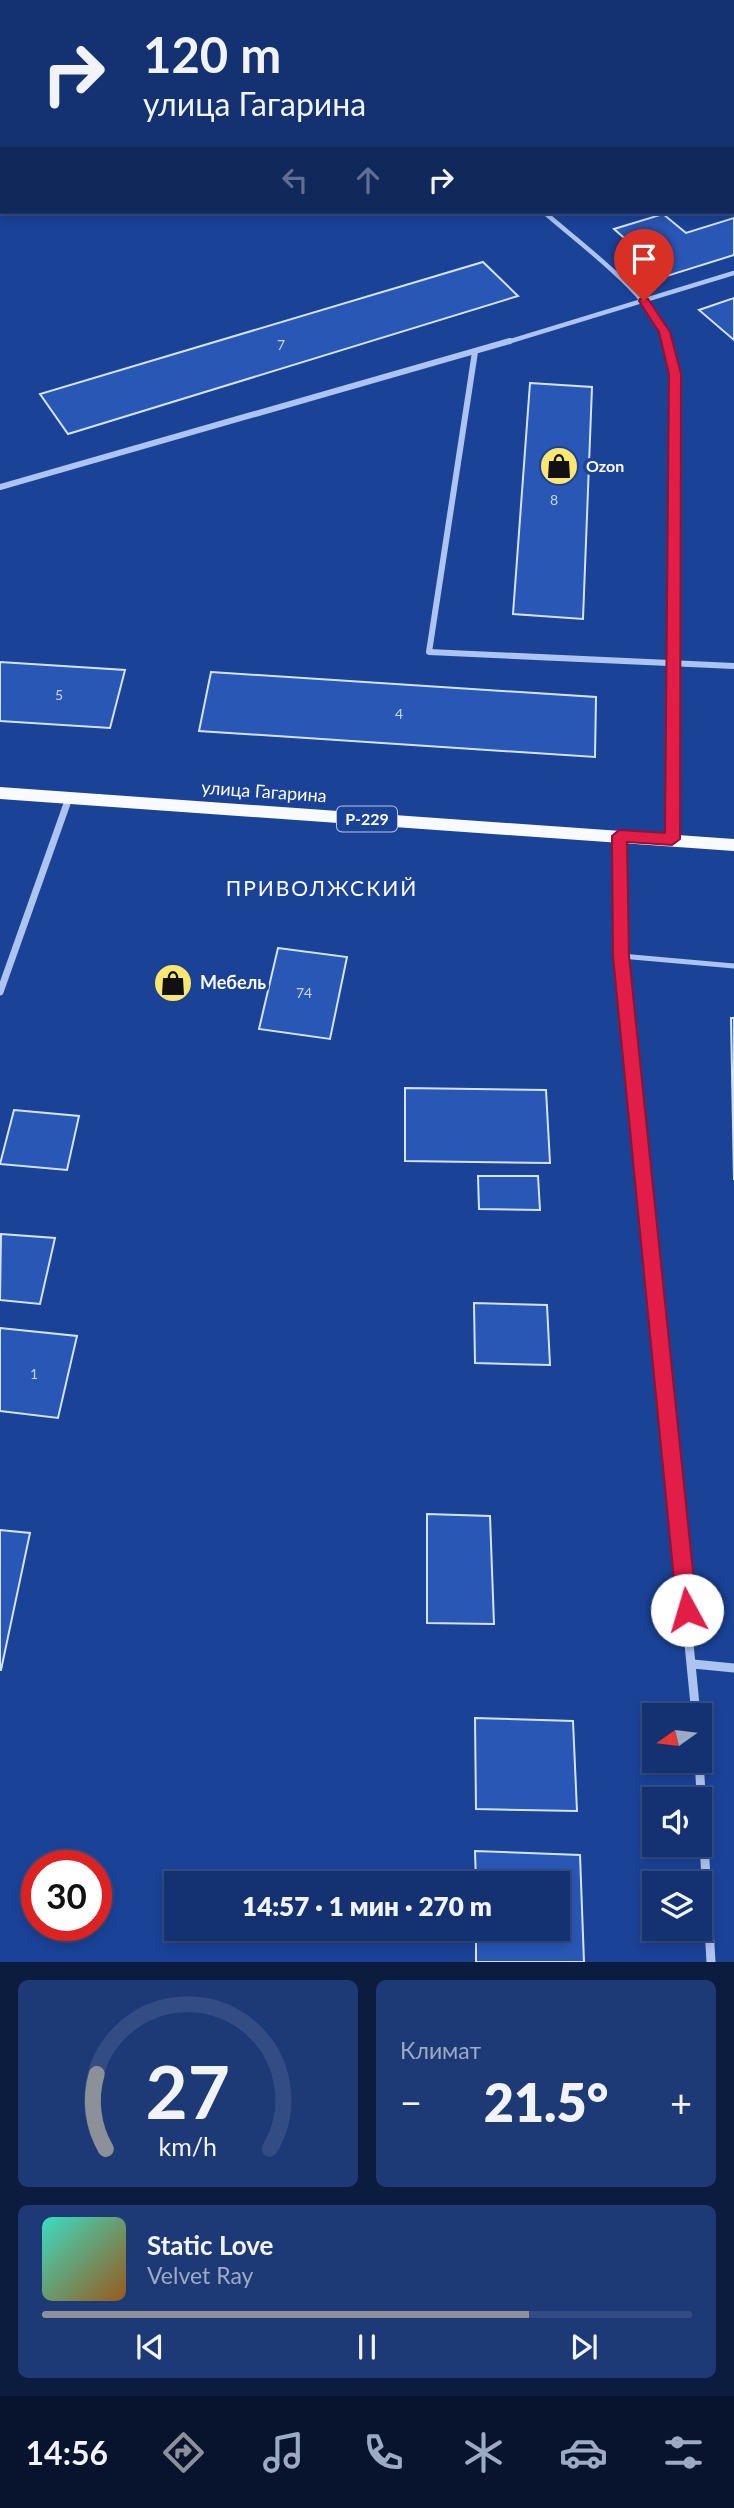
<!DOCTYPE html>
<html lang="ru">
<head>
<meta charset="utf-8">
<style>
	:root { --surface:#143271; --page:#1d3a76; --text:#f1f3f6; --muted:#9daac3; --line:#334d84; --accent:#8c9099 }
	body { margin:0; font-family:Lato,sans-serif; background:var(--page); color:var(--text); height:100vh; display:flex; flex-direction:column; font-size:26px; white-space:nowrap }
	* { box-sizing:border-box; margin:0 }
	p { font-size:23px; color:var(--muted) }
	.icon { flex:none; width:38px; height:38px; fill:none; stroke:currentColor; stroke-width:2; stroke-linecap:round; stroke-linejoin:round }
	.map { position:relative; height:1962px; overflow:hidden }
	.drawer { display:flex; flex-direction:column; gap:18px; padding:18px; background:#0b1c3e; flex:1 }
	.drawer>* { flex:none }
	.top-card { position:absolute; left:0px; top:0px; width:735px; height:214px; box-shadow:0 4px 10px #0003,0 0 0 2px var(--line); background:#143271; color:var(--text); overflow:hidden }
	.needle { width:46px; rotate:256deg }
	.controls { position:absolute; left:642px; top:1703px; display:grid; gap:14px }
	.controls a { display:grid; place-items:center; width:70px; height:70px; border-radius:0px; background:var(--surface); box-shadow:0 4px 10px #0003,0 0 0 2px var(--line); font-size:35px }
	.speed { position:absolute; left:21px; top:1850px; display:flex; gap:14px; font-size:35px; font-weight:700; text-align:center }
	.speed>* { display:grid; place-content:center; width:91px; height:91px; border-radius:50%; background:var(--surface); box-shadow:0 4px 10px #0003,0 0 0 2px var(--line); line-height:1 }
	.speed .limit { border:10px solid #d22; background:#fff; color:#111 }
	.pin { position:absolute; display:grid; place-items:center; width:60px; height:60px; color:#fff; margin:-72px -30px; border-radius:50% 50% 50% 0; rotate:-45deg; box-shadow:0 0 7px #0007 }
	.pin .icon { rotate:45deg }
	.me { position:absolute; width:77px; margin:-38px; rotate:354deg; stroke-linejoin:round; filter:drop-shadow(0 0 5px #0008) }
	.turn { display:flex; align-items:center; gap:24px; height:147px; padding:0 28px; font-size:32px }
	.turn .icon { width:91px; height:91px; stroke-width:2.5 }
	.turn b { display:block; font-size:49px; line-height:60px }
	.lanes { display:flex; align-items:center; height:66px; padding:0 28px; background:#0003; justify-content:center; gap:35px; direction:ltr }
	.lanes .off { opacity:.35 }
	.big { font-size:52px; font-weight:800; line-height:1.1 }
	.drawer .widget { flex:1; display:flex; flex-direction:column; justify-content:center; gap:10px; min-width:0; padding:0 24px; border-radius:10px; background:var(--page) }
	.drawer .dial { align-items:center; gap:0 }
	.dial svg { height:182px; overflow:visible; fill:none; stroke:var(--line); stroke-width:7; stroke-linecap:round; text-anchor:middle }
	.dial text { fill:var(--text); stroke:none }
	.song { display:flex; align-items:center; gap:21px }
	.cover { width:84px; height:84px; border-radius:10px; background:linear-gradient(135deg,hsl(170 70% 55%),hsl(30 70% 35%)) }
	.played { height:7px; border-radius:4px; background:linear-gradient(90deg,var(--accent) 75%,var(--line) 75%) }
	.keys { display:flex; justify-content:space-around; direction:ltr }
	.heat { display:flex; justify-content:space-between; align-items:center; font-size:38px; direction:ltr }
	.drawer .tiles { flex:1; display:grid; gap:18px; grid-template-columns:1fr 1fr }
	.widget:last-child { grid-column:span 2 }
	.trip { position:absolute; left:164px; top:1871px; width:406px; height:70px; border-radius:0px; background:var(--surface); box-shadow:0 4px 10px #0003,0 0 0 2px var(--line); font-weight:800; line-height:70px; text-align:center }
	.tabs { display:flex; height:112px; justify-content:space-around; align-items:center; background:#08142d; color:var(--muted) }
	.tabs .icon { width:49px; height:49px }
	.tabs .active { color:var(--accent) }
	.tabs b { font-size:32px; color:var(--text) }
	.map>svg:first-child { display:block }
	.building { fill:#2957b5; stroke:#d5e2fb; stroke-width:2 }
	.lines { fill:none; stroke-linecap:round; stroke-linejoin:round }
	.service { stroke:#aec4f0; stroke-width:5 }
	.minor-far3 { stroke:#aec4f0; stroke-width:4.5 }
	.minor-far2 { stroke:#aec4f0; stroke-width:6 }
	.minor-far1 { stroke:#aec4f0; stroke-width:7 }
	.minor { stroke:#aec4f0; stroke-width:9 }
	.primary { fill:#f8faff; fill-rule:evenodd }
	.route { fill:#e11d48; stroke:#92132f; stroke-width:2 }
	.labels { text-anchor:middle; stroke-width:7; stroke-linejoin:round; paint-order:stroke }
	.number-label { font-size:14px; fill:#cad5ec }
	.far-poi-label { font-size:16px; font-weight:bold; fill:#fff; stroke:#1a4297; text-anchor:start }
	.shield { fill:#1a4297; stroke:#bac6e0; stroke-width:2 }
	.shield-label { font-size:16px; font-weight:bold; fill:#fff }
	.street-label { font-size:18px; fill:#fff; stroke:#1a4297 }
	.poi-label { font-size:18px; font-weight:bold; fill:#fff; stroke:#1a4297; text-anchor:start }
	.quarter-label { font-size:21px; letter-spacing:2px; fill:#fff; stroke:#1a4297 }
</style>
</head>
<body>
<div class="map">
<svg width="734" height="1962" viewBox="0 0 734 1962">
	<rect width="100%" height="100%" fill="#1a4297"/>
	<!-- building -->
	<g class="building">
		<path d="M426,0H519L521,2H419Z"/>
		<path d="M663,214L686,233L734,218V255L667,276L614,229Z"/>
		<path d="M483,262L518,296L68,434L40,394Z"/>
		<path d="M734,298V340L699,310Z"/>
		<path d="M530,383L592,387L583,619L513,614Z"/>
		<path d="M0,662L125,670L110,728L0,721Z"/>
		<path d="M211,672L596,697L595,757L199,731Z"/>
		<path d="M278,948L347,957L330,1039L259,1029Z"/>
		<path d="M731,1018H734V1180Z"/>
		<path d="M405,1088L546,1090L550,1163L405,1161Z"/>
		<path d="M14,1110L79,1116L67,1170L0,1164Z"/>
		<path d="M478,1176H538L540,1210L479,1209Z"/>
		<path d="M1,1234L55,1238L40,1304L0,1300Z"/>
		<path d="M474,1303L547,1305L550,1365L475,1363Z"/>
		<path d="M0,1328L77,1336L58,1418L0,1411Z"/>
		<path d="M427,1514L490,1516L494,1624L427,1623Z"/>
		<path d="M0,1530L30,1533L1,1670H0Z"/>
		<path d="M475,1718L573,1721L577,1811L476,1809Z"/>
		<path d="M475,1851L580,1855L584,1962H476V1928H558V1883H476Z"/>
	</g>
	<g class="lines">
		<!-- service -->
		<path class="service" d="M621,956L734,966"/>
		<!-- minor-far3 -->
		<g class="minor-far3">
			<path d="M306,0L308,2"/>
			<path d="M671,0L673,2"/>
			<path d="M544,212C580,244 655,297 667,343"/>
			<path d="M504,343L734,273"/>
		</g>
		<!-- minor-far2 -->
		<g class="minor-far2">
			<path d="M666,341L675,374L672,770"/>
			<path d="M475,352L429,652L734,666"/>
			<path d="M0,487L510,341"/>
		</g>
		<!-- minor-far1 -->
		<g class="minor-far1">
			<path d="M619,836L621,956L655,1301"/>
			<path d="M672,839V768"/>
			<path d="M0,992L69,798"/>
		</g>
		<!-- minor -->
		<g class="minor">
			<path d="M655,1299L696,1715"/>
			<path d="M693,1664L734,1668"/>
			<path d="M699,1760L711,1962"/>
		</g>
		<!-- primary -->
		<path class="primary" d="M0,787L734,839V851L0,799Z"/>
	</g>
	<!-- route -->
	<path class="route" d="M640,299H648L670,332L681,374L680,839L672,845L627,842L629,956L697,1610L695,1617L687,1620L680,1617L677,1610L613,956L612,836L619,830L665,833L669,374L659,332L639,301Z"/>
	<!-- icons -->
	<defs>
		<symbol id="shop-disc" viewBox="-11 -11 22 22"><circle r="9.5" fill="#ffe76e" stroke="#1a4297"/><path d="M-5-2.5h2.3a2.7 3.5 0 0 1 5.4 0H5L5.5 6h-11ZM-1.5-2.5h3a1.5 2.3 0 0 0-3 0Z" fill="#111"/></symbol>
	</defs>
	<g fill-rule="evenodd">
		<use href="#shop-disc" x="537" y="444" width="44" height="44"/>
		<use href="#shop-disc" x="151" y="961" width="44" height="44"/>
	</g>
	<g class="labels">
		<!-- number labels -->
		<g class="number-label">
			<text x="281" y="350">7</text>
			<text x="554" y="505">8</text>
			<text x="59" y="700">5</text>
			<text x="399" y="719">4</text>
			<text x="304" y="998">74</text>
			<text x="34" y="1379">1</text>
		</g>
		<!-- far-poi labels -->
		<g class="far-poi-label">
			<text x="586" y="472">Ozon</text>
		</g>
		<!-- shield labels -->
		<rect class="shield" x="337" y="806.5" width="60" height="25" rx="5"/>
		<g class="shield-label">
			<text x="367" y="825">Р-229</text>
		</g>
		<!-- street labels -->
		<g class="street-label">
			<text transform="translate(264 792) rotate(4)" y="6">улица Гагарина</text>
		</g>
		<!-- poi labels -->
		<g class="poi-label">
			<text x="200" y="989">Мебель</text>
		</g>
		<!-- quarter labels -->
		<g class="quarter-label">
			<text x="322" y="896">ПРИВОЛЖСКИЙ</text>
		</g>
	</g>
</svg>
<div class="controls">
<a><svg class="needle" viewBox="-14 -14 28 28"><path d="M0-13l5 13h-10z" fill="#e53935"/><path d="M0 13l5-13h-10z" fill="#9daac3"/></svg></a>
<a><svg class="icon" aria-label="sound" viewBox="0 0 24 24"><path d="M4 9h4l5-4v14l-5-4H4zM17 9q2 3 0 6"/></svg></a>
<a><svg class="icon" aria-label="layers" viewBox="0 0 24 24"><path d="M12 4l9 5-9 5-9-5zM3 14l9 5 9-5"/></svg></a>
</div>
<div class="speed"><div class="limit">30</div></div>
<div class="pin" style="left:644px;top:301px;background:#d93025"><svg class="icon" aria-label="arrive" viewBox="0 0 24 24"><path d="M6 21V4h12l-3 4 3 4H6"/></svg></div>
<svg class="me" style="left:687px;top:1610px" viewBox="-20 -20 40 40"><circle r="19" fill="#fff"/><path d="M0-13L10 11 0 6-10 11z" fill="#e11d48"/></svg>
<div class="trip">14:57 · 1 мин · 270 m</div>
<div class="top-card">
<div class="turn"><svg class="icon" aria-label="right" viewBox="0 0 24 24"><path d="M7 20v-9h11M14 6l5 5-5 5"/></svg><div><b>120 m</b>улица Гагарина</div></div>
<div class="lanes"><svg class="icon off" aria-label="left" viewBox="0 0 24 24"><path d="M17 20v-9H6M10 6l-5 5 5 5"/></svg><svg class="icon off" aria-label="ahead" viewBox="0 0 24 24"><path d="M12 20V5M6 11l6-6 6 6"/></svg><svg class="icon" aria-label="right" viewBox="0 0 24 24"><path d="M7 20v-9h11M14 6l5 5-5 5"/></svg></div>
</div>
</div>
<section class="drawer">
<div class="tiles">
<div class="widget dial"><svg viewBox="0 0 100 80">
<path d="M14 69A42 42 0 1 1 86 69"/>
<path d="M14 69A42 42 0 0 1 10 36" stroke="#8c9099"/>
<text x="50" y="56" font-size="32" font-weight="700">27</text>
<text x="50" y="72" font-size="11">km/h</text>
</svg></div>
<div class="widget"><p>Климат</p>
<div class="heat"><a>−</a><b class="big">21.5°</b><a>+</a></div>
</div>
<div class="widget">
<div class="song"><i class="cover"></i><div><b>Static Love</b><p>Velvet Ray</p></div></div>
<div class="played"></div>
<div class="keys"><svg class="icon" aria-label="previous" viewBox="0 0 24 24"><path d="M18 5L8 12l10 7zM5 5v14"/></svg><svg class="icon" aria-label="pause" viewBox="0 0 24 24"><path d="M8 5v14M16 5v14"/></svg><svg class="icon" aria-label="next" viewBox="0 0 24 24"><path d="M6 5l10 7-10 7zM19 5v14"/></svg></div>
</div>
</div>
</section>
<nav class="tabs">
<b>14:56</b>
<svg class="icon active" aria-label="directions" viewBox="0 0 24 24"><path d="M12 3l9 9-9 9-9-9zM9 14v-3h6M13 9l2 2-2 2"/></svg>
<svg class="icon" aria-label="music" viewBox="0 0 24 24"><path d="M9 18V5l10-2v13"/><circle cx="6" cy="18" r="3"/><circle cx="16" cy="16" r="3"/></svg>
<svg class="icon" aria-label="phone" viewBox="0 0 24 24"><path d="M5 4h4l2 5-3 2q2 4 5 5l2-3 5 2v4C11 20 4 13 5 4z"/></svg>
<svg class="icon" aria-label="climate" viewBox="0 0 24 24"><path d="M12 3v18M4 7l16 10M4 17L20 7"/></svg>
<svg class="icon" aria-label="car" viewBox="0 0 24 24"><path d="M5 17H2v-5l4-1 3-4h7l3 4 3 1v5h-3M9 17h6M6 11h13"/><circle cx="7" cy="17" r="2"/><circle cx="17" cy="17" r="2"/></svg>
<svg class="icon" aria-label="filters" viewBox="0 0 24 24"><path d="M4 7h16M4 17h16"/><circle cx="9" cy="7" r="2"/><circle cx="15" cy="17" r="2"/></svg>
</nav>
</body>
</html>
